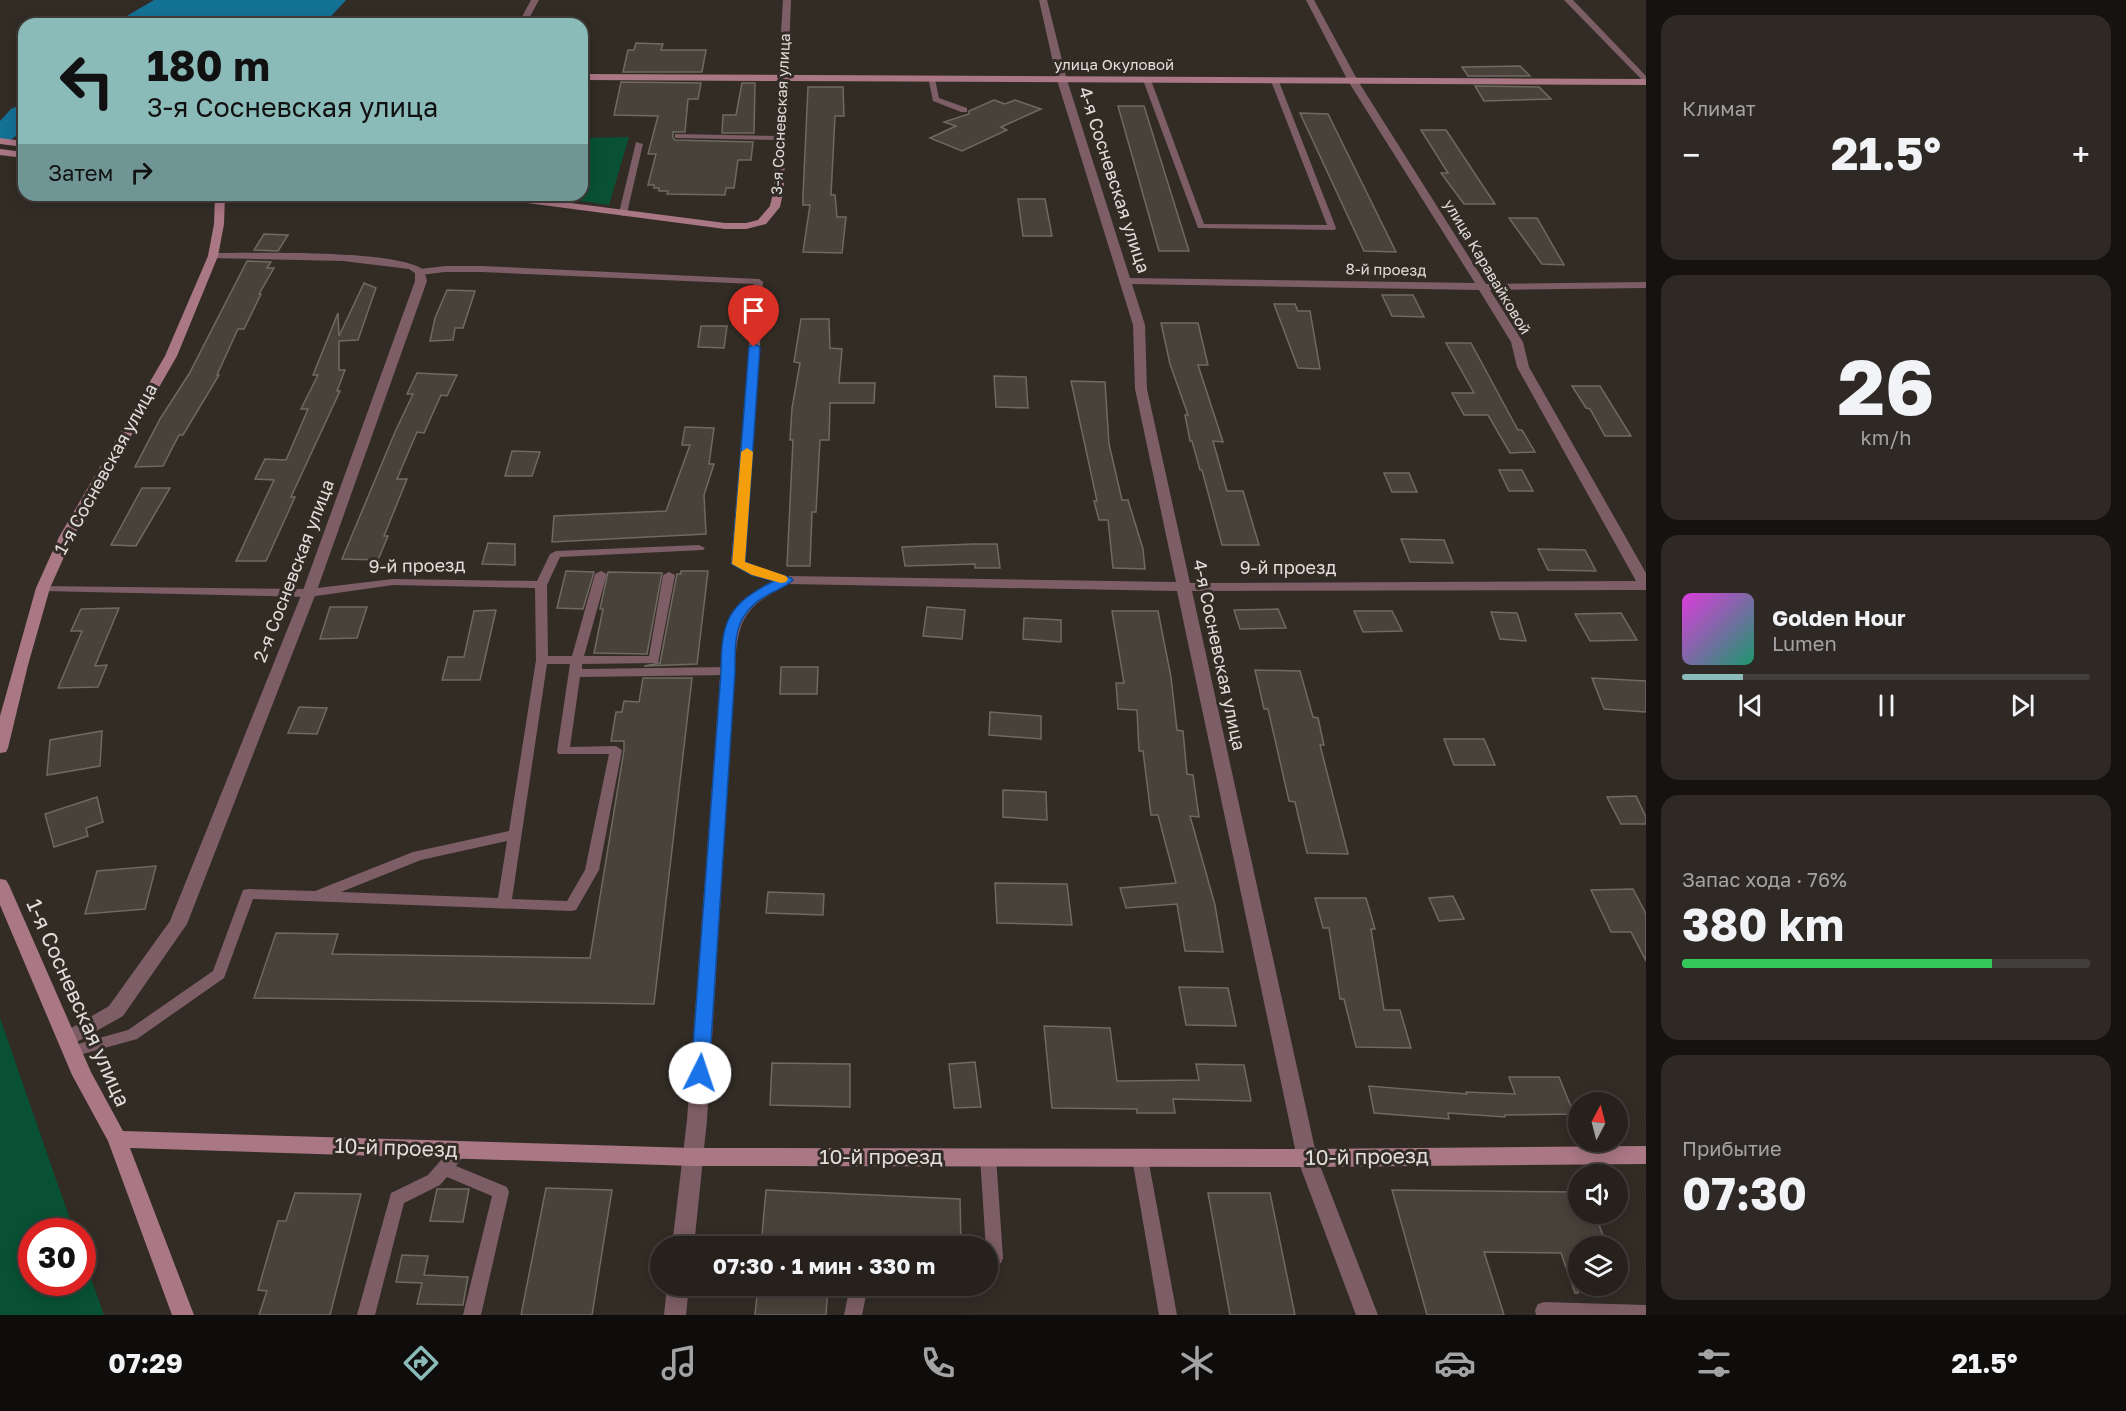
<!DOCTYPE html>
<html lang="ru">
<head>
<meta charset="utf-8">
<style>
	:root { --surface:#26211c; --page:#2e2925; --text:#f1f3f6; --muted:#a4a3a3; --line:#423e3b; --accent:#8bbbb9 }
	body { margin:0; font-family:"Golos Text",sans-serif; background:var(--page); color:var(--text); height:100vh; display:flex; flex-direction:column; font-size:22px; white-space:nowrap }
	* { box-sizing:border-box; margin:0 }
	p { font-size:20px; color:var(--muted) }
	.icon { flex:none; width:33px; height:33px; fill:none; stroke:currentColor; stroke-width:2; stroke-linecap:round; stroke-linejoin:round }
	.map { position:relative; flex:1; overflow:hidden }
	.side { display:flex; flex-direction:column; gap:15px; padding:15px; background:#15120f; width:480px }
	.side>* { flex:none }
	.hud { position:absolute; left:18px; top:18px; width:570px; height:183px; border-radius:18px; box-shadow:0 3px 15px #0003,0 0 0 2px var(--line); background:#8bbbb9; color:#111; overflow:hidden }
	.needle { width:39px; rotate:7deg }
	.fabs { position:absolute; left:1568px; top:1092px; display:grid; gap:12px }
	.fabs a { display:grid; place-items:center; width:60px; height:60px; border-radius:50%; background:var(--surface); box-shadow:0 3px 15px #0003,0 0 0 2px var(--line); font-size:30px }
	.speed { position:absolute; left:18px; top:1218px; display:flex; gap:12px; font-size:30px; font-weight:700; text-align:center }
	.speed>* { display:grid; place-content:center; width:78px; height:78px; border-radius:50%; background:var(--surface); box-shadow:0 3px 15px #0003,0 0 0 2px var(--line); line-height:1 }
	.speed .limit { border:9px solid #d22; background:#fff; color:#111 }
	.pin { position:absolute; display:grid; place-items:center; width:51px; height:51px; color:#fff; margin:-62px -26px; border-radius:50% 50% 50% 0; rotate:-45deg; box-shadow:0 0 6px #0007 }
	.pin .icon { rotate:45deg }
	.me { position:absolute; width:66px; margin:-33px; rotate:4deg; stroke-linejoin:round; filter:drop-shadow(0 0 4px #0008) }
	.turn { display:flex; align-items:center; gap:21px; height:126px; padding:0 30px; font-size:27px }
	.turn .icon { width:78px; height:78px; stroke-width:2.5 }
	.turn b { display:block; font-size:42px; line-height:51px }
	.then { display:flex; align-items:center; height:57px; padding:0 30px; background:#0003; gap:12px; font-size:22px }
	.big { font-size:45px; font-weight:700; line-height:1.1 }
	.side .widget { flex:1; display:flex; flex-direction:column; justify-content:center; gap:9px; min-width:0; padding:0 21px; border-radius:18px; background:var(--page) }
	.side .dial { align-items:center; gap:0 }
	.dial b { font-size:78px; line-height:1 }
	.song { display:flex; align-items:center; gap:18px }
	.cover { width:72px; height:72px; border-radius:9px; background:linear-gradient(135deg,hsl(300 70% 55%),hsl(160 70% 35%)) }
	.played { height:6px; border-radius:3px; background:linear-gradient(90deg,var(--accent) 15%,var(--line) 15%) }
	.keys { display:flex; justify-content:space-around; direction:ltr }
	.heat { display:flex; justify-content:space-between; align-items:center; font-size:33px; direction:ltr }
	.charge { height:9px; border-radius:4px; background:linear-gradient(90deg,#34c759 76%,var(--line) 0) }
	.trip { position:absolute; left:650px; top:1236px; width:348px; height:60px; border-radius:30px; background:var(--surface); box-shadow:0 3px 15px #0003,0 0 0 2px var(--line); font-weight:700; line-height:60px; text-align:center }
	.tabs { display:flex; height:96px; justify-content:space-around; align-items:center; background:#0f0d0b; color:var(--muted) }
	.tabs .icon { width:42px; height:42px }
	.tabs .current { color:var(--accent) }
	.tabs b { font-size:27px; color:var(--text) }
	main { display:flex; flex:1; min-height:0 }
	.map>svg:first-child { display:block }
	.green { fill:#085134 }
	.water { fill:#147296 }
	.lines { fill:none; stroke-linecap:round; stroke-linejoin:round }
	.river { fill:#147296; fill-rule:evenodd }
	.building { fill:#48423a; stroke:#6f6961; stroke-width:1.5 }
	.service { fill:#7d5d66; fill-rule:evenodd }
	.minor { fill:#7d5d66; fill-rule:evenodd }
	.secondary { fill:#aa7785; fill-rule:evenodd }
	.route { fill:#1a73e8; stroke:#114b97; stroke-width:1.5 }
	.slow { fill:#f59e0b }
	.labels { text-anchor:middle; stroke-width:6; stroke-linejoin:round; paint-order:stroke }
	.far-street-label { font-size:15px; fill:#e1ded9; stroke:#322c25 }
	.street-label { font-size:18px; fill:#e1ded9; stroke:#322c25 }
	.near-street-label { font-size:21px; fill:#e1ded9; stroke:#322c25 }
</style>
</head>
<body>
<main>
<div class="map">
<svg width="1646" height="1315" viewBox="0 0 1646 1315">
	<rect width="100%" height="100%" fill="#322c25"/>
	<!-- green -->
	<g class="green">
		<path d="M629,137L609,205L537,195H582V138Z"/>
		<path d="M0,1018L74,1231L32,1232V1282H82L83,1256L104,1315H0Z"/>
	</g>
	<!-- water -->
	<g class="water">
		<path d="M154,0H346L324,24H113Z"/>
		<path d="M24,103V126L19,130L0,127V121L11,109Z"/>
	</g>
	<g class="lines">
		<!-- river -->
		<path class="river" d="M24,111V131L10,140L0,142V122L14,113Z"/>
	</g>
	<!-- building -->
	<g class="building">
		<path d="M636,43L663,44L661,50H706L702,72H623L628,50H634Z"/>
		<path d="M1520,66L1530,76H1468L1462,67Z"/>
		<path d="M621,82L701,83L698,99H688L685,132H673V138L675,140L753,142L751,160H738L734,188H726L725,195L667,194L668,191H659V188H654V185H648L656,154H648L658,116L614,115Z"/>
		<path d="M742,83H755L754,133H722L723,115H736Z"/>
		<path d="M1475,86L1539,87L1551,99L1484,101Z"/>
		<path d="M808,87H843L844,116H835L831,195H835L837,217H846L842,253L803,252L810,205H803V195Z"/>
		<path d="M994,100L1005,104L1015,100L1041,109L1001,127L1007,130L962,151L930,138L956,126L944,122L969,114V111Z"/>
		<path d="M1118,106H1144L1189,251H1159Z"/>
		<path d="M1300,113L1328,114L1396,252L1364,251Z"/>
		<path d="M1421,130H1446L1495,204H1464L1441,173H1448Z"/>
		<path d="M1018,199H1045L1052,236H1023Z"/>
		<path d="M1509,218H1537L1564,265L1542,264Z"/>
		<path d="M264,234L288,235L278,251L254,250Z"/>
		<path d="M247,261L271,262L267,268H274L259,294H261L244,329H238L217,375H219L183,435H179L163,466L135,467L160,419L189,374Z"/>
		<path d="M364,283L376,288L358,340L339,341V370H345L337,391H340L291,497H295L266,561H236L274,480L255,479L265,459L286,460L308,409H301L318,375H313L338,313L339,336Z"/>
		<path d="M447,290L475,291L463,328H455L453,340L430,341L435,318Z"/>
		<path d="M1382,295H1413L1424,317L1392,316Z"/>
		<path d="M1274,304H1295L1298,311H1310L1320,369L1298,368Z"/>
		<path d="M801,319H829L830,348L842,349L839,383H875L874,403H830L829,440H820L816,512H812L810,566H787L793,440H790L792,408L800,363L794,362Z"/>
		<path d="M1161,323H1198L1208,365H1198L1223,442L1213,441L1227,491H1243L1259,545H1222L1202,470H1200L1192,441H1190L1185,415H1188L1170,364Z"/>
		<path d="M701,326H727L724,348L698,347Z"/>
		<path d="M1446,343H1471L1518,430H1522L1535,452L1510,453L1488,415H1464L1452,393H1474Z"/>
		<path d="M417,373L457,375L447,396L441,395L424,433L417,432L397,479H407L384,536H388L378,560L342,559L395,432L413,394H407Z"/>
		<path d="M994,376L1026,377L1028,408L996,407Z"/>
		<path d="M1071,381L1105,382L1109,444L1122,500H1128L1143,549L1145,569L1113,568L1108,520H1099L1094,501H1097Z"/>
		<path d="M1572,386H1600L1631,436H1605L1590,409L1586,408Z"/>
		<path d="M685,427L714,428L709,464H714L704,495L706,534L552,542L554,516L666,511L690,445H682Z"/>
		<path d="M512,451L540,452L532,476H505Z"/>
		<path d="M1499,470H1522L1533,491H1509Z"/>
		<path d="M1384,473H1409L1417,492H1392Z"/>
		<path d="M142,488H170L136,546L111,545Z"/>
		<path d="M1401,539L1444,540L1453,563L1410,562Z"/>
		<path d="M488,543L515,544V565L482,564Z"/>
		<path d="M973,544H997L1000,568H975V564L905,566L902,547Z"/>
		<path d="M1538,549L1585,550L1596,571L1548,570Z"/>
		<path d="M566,571L594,572L583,609L557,608Z"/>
		<path d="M681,571H708L697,664L644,666L660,663L677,574H681Z"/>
		<path d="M608,572L662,573L647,654L594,653L603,609H600Z"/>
		<path d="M330,607H367L357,638L320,639Z"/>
		<path d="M927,607L965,610L962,639L923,636Z"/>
		<path d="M119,608L95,666L107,665L98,687L58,688L82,631H71L81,609Z"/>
		<path d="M1278,609L1286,628L1240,629L1234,610Z"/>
		<path d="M496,610L480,680H442L448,657H464L474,611Z"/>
		<path d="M1112,611H1158L1171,677L1177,730L1183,731L1187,774L1193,775L1199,817L1190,816L1215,905L1223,952L1185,951L1177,904L1126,908L1120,888L1176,883L1158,815H1151L1143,751H1139L1137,710L1118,709L1116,683H1124Z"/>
		<path d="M1354,611H1392L1402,631L1363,632Z"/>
		<path d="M1491,612L1517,613L1526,641L1500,639Z"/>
		<path d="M1621,613L1637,640L1590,641L1575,614Z"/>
		<path d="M1024,618L1061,620V642L1023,639Z"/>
		<path d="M781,667H818L817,694H780Z"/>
		<path d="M1255,670L1300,671L1313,717L1318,718L1324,745H1320L1348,854L1307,853L1295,802L1289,801L1268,709H1264Z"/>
		<path d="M643,678H692L654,1004L254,998L276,933L338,934L332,954L590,958L624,750V741H611L616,712H622L624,701L639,702Z"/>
		<path d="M1592,678L1646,681V712L1604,709Z"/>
		<path d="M299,707L327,708L317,734L288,733Z"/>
		<path d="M990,712L1041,716V739L989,735Z"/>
		<path d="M102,731L100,766L47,775L50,740Z"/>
		<path d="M1444,739H1484L1495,765H1454Z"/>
		<path d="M1003,790L1046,792L1047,820L1003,817Z"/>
		<path d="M1636,796L1646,817V824H1621L1607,797Z"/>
		<path d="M97,797L103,822L86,828L88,836L54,847L45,814Z"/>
		<path d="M156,866L145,909L85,914L97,871Z"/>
		<path d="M995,883L1067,884L1072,925L997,923Z"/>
		<path d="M1633,889L1646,914V961L1631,932H1611L1591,890Z"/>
		<path d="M768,892L824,894L823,915L766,913Z"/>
		<path d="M1453,896L1464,919L1439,921L1429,898Z"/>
		<path d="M1315,898H1366L1375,929H1371L1384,1010H1400L1411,1048L1356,1047L1344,999H1340L1329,928H1323Z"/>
		<path d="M1179,987L1228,988L1236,1026L1186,1025Z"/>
		<path d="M1044,1026L1110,1028L1117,1081L1199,1080L1196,1064L1244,1065L1251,1101L1173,1099L1175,1113H1137V1109L1052,1108Z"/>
		<path d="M975,1062L981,1107L954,1108L949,1064Z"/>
		<path d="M772,1063L850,1064V1107L770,1105Z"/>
		<path d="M1509,1077H1559L1574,1114L1505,1115V1117L1448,1113L1449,1119L1374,1113L1369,1086L1467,1094L1466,1092L1515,1094Z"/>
		<path d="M546,1188L612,1190L592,1315H521Z"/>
		<path d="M437,1189H469L463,1222L430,1221Z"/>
		<path d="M766,1190L960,1199L961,1246H761Z"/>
		<path d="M1392,1190L1578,1192V1214H1595L1607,1246H1578V1293H1575L1561,1253L1484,1252L1504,1315H1427Z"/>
		<path d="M295,1193L361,1194L330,1315H259L267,1291L258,1290L278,1221H286Z"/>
		<path d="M1208,1193H1270L1295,1315H1230Z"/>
		<path d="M402,1255L428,1256L424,1275L468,1277L463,1305L417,1304L422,1283L396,1282Z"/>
		<path d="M758,1286H828L826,1315H755Z"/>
	</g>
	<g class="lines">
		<!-- service -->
		<g class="service">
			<path d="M928,77L935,79L939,98L967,108V112H961L933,101Z"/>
			<path d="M1144,78L1151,80L1204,224L1327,225L1271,81L1278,79L1336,228L1335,230L1198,228L1143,80Z"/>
			<path d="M675,134L781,136L785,138L781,140L678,138H675Z"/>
			<path d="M636,142L643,144L627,213L623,216L619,213Z"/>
			<path d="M445,266H482L759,279L763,282L762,302L757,305L752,302L754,284L482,272H445L420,275L416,272L420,269Z"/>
			<path d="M699,545L705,548L703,550L560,557L547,585L548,656H572L595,574L601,571L607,574L584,656H649L663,575L669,572L675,575L658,663L582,664V669L728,667L734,671L728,675L580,677L570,747L616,746L622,750L599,870L576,910L571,911L253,899L224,978L137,1039L72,1057L67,1055L64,1051L67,1047L128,1030L213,971L243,890L248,889L315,891L413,852L509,831L536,660L535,588L393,585L309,597L43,591L37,588L39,586L309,589L393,579L537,581L550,554L556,551ZM547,664H570L557,751L558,754H609L585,870L567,901L512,899ZM507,841L498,898L341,892L421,860Z"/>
			<path d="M460,1143L466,1145L468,1150L456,1166L507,1187L509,1192L481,1315H463L492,1196L447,1177L440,1185L404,1203L375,1315H357L391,1193L428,1175L454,1145Z"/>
			<path d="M988,1149L994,1151L996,1156L1003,1258L1001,1263L987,1266L980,1156L982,1151Z"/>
			<path d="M1140,1151L1146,1153L1148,1158L1177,1315H1159L1132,1158L1134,1153Z"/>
			<path d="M850,1286H868L862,1315H844Z"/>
			<path d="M1544,1302L1646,1305V1315H1536L1535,1310L1538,1304Z"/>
		</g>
		<!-- minor -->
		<g class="minor">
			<path d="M531,0H539L526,24H518Z"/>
			<path d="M783,0H791L788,79L783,82L778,79Z"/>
			<path d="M1039,0H1047L1067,80L1130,278L1475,283L1348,81L1306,0H1314L1358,81L1486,284L1646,282V288L1490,290L1523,342L1529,367L1646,573V590L1192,591L1317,1158L1378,1315H1356L1297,1158L1177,591L789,584C754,602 740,612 736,652L707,1120L694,1246H672L687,1120L723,637C730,608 748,594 773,581L751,575L731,564L753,300H761L763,302L745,562L786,576L1176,582L1135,389L1133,325L1057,80ZM1132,284L1479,290L1511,342L1517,367L1636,581L1190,583L1147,389L1145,325Z"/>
			<path d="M1564,0H1573L1646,76V84Z"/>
			<path d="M213,253C254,253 396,249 424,270L427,281L316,593L187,924L123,1016L68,1047L61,1044L59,1039L61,1034L109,1006L170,921L302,593L415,281V273L409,269L343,261L209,258V254Z"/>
			<path d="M667,1286H689L686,1315H664Z"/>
		</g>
		<!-- secondary -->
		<g class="secondary">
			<path d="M582,74L1646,79V85L787,81L784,188L780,207L766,224L746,229H725L481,197L480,195H509L725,223H746L758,220L770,206L774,188L778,81L582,80Z"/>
			<path d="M0,138L24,141V147L0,144Z"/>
			<path d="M0,149L24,152V158L0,155Z"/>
			<path d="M215,195H225L224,224L218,256L177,356L73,537L50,588L28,665L8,748L6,752L0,753V716L36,588L59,537L165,356L208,256L214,224Z"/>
			<path d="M0,879L6,880L9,885L91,1072L123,1131L693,1148L1307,1149L1646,1146V1164L1307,1167L693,1166L130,1148L194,1315H172L108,1141L72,1075L0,905Z"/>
		</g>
	</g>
	<!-- route -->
	<path class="route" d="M754,344L760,347L745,562L761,569L791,578L793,580C785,588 773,591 764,597C734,616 735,639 735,672L709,1073L706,1078L700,1080L694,1078L691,1073L721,672C721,621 728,604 774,581L752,575L732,564L749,347Z"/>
	<!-- slow -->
	<path class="slow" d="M747,448L753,452L745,562L786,576L788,579L786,582L781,583L752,575L732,564L741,452Z"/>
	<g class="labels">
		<!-- far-street labels -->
		<g class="far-street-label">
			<text x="1114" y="70">улица Окуловой</text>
			<text transform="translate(781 114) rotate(-87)" y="5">3-я Сосневская улица</text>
			<text transform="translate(1487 267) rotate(59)" y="5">улица Каравайковой</text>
			<text transform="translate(1386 270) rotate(1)" y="5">8-й проезд</text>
		</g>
		<!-- street labels -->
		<g class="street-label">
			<text transform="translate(1114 180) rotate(72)" y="6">4-я Сосневская улица</text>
			<text transform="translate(106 469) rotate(-61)" y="6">1-я Сосневская улица</text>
			<text transform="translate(417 566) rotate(-1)" y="6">9-й проезд</text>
			<text x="1288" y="574">9-й проезд</text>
			<text transform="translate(294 571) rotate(-69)" y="6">2-я Сосневская улица</text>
			<text transform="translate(1219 655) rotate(78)" y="6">4-я Сосневская улица</text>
		</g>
		<!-- near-street labels -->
		<g class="near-street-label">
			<text transform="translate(78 1003) rotate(66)" y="7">1-я Сосневская улица</text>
			<text transform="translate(396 1148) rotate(2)" y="7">10-й проезд</text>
			<text x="881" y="1164">10-й проезд</text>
			<text transform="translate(1367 1157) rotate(-1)" y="7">10-й проезд</text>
		</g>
	</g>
</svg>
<div class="fabs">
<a><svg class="needle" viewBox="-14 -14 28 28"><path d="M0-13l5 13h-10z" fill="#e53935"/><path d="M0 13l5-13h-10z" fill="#a4a3a3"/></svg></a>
<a><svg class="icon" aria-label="sound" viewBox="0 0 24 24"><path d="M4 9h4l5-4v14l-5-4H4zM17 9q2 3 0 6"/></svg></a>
<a><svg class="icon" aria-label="layers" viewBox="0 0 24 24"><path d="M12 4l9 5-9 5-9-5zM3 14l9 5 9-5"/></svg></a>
</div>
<div class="speed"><div class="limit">30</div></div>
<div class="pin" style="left:754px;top:347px;background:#d93025"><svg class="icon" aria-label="arrive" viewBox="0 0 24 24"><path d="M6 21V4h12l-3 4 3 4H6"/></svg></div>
<svg class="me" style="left:700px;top:1073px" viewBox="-20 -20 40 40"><circle r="19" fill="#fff"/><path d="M0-13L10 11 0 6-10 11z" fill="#1a73e8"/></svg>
<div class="trip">07:30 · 1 мин · 330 m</div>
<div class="hud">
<div class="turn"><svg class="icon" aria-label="left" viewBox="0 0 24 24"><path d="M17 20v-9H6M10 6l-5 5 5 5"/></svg><div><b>180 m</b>3-я Сосневская улица</div></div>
<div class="then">Затем<svg class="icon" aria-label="right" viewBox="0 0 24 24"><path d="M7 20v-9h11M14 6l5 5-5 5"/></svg></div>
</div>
</div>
<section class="side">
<div class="widget"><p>Климат</p>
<div class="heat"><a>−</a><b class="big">21.5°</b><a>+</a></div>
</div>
<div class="widget dial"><b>26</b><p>km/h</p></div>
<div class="widget">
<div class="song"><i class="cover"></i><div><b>Golden Hour</b><p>Lumen</p></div></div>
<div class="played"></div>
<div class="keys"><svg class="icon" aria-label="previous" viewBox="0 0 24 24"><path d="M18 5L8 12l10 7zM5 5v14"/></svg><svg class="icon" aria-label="pause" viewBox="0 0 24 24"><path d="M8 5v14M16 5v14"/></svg><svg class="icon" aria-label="next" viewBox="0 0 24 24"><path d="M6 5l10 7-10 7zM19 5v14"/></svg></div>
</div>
<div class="widget"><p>Запас хода · 76%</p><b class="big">380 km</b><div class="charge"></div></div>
<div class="widget"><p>Прибытие</p><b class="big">07:30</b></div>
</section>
</main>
<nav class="tabs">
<b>07:29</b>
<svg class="icon current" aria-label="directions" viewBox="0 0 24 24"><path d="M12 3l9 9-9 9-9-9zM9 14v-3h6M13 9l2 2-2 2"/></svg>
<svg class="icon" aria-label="music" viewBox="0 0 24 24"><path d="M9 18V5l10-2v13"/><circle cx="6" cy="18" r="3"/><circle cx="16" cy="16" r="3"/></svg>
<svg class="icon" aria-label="phone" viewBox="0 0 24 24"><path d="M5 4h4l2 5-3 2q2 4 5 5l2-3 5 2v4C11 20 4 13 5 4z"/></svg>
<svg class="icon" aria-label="climate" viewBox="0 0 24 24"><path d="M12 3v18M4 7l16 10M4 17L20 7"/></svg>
<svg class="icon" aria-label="car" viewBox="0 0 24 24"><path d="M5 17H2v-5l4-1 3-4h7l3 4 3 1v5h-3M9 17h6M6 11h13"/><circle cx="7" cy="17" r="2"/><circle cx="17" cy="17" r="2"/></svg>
<svg class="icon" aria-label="filters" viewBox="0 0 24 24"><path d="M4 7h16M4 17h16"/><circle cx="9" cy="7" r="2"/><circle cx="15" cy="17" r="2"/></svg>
<b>21.5°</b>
</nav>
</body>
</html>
